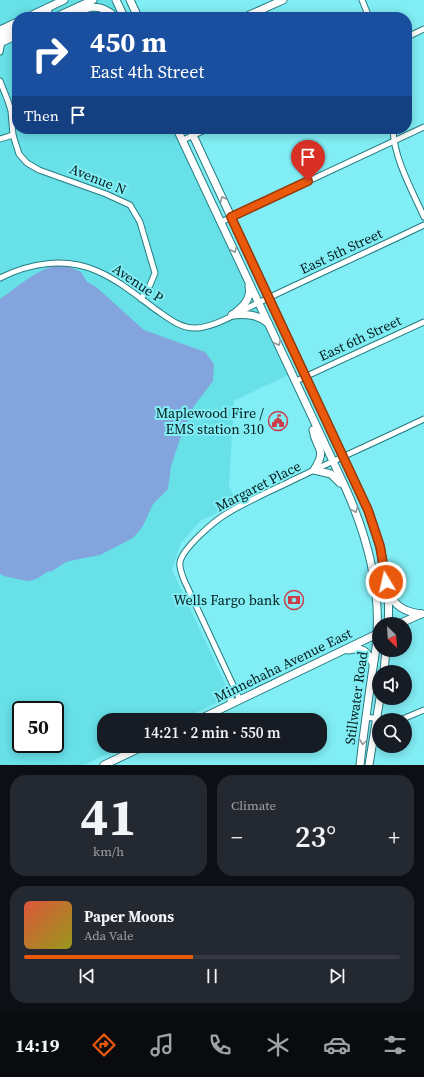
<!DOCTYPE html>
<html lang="en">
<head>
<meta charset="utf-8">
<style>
	:root { --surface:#171b24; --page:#242831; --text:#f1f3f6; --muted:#9ea1a6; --line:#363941; --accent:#ea580c }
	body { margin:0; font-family:"Source Serif 4",serif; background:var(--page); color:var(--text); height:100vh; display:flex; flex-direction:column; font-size:15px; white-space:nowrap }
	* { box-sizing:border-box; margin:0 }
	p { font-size:13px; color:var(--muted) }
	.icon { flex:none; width:22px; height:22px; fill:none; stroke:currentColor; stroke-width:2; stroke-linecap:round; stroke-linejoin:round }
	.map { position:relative; height:765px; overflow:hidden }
	.panel { display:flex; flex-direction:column; gap:10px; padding:10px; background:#0d0f14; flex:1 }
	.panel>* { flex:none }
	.hud { position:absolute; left:12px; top:12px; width:400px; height:122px; border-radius:16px; box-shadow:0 2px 10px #0003; background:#1a4fa0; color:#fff; overflow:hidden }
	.needle { width:26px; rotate:155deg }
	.tools { position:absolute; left:372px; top:617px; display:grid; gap:8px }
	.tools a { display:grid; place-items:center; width:40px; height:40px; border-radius:50%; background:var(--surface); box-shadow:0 2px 10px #0003; font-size:20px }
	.speed { position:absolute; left:12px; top:701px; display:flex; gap:8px; font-size:20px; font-weight:700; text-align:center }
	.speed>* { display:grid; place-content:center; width:52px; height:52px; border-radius:50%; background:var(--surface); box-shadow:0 2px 10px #0003; line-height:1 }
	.speed .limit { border:2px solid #111; border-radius:6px; background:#fff; color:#111 }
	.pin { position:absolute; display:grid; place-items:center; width:34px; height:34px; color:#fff; margin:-41px -17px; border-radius:50% 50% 50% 0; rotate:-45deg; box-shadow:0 0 4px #0007 }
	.pin .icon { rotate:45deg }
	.me { position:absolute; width:44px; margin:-22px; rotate:351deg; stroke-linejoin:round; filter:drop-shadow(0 0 3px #0008) }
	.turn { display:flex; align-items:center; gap:14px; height:84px; padding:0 12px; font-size:18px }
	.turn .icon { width:52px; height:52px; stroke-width:2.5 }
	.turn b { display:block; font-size:28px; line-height:34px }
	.then { display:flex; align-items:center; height:38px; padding:0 12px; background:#0003; gap:8px; font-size:15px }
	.big { font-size:30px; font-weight:600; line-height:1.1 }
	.panel .tile { flex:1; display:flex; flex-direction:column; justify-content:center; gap:6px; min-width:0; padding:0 14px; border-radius:16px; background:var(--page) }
	.panel .dial { align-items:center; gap:0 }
	.dial b { font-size:52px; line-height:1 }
	.song { display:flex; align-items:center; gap:12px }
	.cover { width:48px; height:48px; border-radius:6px; background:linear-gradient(135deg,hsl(10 70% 55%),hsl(60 70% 35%)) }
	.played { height:4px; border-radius:2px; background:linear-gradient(90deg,var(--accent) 45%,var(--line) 45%) }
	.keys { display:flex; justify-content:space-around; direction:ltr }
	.heat { display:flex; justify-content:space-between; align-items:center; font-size:22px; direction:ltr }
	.panel .tiles { flex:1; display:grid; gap:10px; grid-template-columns:1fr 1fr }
	.tile:last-child { grid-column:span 2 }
	.trip { position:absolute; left:97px; top:713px; width:230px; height:40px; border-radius:16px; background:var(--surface); box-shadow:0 2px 10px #0003; font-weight:600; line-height:40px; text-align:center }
	.tabs { display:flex; height:64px; justify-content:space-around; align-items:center; background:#090b0e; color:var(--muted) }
	.tabs .icon { width:28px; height:28px }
	.tabs .current { color:var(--accent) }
	.tabs b { font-size:18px; color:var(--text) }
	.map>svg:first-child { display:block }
	.built { fill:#67e0e7; fill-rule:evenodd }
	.water { fill:#83a4dc }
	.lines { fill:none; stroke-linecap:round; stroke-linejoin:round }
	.street-casing { stroke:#257c81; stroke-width:7 }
	.secondary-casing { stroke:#257c81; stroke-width:9 }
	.street { stroke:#fff; stroke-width:5 }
	.secondary { stroke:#fff; stroke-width:7 }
	.oneway { stroke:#8e9899 }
	.route-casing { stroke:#983908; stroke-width:10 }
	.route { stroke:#ea580c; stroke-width:7 }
	.labels { text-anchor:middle; stroke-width:4; stroke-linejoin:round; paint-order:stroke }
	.street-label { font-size:14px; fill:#031b1c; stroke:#81edf4 }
	.poi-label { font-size:14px; fill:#031b1c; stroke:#81edf4; text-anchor:end }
</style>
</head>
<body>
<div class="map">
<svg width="424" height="765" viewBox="0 0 424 765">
	<rect width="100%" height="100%" fill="#81edf4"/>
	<!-- built -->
	<path class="built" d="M0,0H112L120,17H17V129H172L288,375L234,401L229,486L238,504L201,520L181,543L172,570L231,696L180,720H104V746H125L84,765H0ZM21,710H55V744H21Z"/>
	<!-- water -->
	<path class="water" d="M63,264L81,272L87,282L96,287L144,330L205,352L214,364L213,381L194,406L181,436L171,466L168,489L153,504L143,526L133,538L100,555L74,560L66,562L52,571L47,572L38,578L30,581H27L4,576L0,574V299C19,286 39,267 63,264Z"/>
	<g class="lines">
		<defs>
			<g id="street">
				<path d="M362,0L369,17"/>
				<path d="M407,37L424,29"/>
				<path d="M0,52L2,42"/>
				<path d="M0,81L8,101L11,111L13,135"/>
				<path d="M393,129C394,159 412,190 424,217"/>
				<path d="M0,139L13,135L19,154L27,163L39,170L106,194L130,205L140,222L155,273L150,285L141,299"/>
				<path d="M183,140L207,129"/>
				<path d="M221,222L424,127"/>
				<path d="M0,278C30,263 65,257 97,271C118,280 136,295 155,309C167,317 179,328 195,328C215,328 242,310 262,301C316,275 370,251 424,225"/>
				<path d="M296,381L424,322"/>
				<path d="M240,700L184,580C182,574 179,568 180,562C183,548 213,522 226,514C247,501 269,492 291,481C335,460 380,440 424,419"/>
				<path d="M229,705L234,688"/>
				<path d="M366,717L386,720"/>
				<path d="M400,720L424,710"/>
			</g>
			<g id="secondary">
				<path d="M116,0L124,17"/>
				<path d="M130,0L138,17"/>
				<path d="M28,17L64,0"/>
				<path d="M39,17L48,12L47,8"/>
				<path d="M56,17L93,0"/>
				<path d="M65,17C84,9 98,0 115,17"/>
				<path d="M245,17L283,0"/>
				<path d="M0,30L17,22"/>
				<path d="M0,36L17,28"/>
				<path d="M0,43L17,35"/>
				<path d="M177,129L346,489C366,534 380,582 377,633C377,649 373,665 371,681C367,709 363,737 360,765"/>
				<path d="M190,129L368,510C381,545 391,587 388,624"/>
				<path d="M232,315C242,308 252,299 249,286"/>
				<path d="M232,315C246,314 257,314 268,323"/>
				<path d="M313,430C316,450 328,448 314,470L331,474L340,483"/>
				<path d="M388,591C395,607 405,612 422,614"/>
				<path d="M399,624L421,614"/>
				<path d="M348,650C362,647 367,650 373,664"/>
				<path d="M384,672L386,650"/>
				<path d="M198,720L379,633"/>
				<path d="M104,765L144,746"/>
				<path d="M369,765L380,698"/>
			</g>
		</defs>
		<!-- street casing -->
		<use href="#street" class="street-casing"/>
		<!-- secondary casing -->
		<use href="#secondary" class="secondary-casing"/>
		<!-- street -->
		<use href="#street" class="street"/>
		<!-- secondary -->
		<use href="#secondary" class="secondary"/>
	</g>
	<!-- one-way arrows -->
	<defs><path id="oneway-chevron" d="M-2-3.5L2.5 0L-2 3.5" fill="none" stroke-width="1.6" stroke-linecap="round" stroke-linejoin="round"/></defs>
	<g class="oneway">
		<use href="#oneway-chevron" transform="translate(223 199) rotate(-115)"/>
		<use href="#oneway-chevron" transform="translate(234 250) rotate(65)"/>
		<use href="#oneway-chevron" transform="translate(278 343) rotate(65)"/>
		<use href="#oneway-chevron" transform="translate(355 510) rotate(67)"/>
		<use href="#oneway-chevron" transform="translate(363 742) rotate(98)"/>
	</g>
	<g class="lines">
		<defs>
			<path id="route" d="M308,181L231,217L368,510L380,546L386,582"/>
		</defs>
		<!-- route casing -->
		<use href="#route" class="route-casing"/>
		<!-- route -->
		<use href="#route" class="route"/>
	</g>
	<!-- icons -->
	<defs>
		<symbol id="civic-ring" viewBox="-11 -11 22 22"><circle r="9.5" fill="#81edf4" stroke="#cd3d49" stroke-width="1.5"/><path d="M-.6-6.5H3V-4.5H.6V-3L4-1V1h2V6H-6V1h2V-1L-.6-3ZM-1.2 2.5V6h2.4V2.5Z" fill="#cd3d49"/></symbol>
		<symbol id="bank-ring" viewBox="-11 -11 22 22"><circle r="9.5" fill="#81edf4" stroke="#cd3d49" stroke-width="1.5"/><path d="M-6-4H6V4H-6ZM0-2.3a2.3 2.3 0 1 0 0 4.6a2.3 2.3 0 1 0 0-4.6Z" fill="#cd3d49"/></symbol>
	</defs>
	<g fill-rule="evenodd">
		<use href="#civic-ring" x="267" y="410" width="22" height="22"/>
		<use href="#bank-ring" x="283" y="589" width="22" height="22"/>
	</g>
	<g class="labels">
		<!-- street labels -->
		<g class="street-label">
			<text transform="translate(98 179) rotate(22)" y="5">Avenue N</text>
			<text transform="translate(341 251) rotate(-25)" y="5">East 5th Street</text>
			<text transform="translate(138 283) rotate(34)" y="5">Avenue P</text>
			<text transform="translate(360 338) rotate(-25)" y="5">East 6th Street</text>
			<text transform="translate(258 486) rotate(-27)" y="5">Margaret Place</text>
			<text transform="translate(283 665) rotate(-26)" y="5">Minnehaha Avenue East</text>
			<text transform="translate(356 698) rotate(-82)" y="5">Stillwater Road</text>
		</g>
		<!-- poi labels -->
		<g class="poi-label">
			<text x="264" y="418">Maplewood Fire /<tspan x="264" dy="16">EMS station 310</tspan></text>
			<text x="280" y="605">Wells Fargo bank</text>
		</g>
	</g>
</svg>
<div class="tools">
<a><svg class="needle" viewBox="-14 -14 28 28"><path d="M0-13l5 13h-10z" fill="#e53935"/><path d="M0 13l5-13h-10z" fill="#9ea1a6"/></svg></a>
<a><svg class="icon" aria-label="sound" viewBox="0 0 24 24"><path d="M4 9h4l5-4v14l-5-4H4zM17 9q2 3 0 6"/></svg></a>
<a><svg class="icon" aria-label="search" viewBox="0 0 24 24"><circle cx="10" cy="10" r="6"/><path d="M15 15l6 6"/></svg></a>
</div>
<div class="speed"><div class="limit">50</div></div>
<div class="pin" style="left:308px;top:181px;background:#d93025"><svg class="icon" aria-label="arrive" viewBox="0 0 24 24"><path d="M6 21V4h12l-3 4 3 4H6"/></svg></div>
<svg class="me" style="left:386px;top:582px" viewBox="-20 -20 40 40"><circle r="17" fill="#ea580c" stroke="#fff" stroke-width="3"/><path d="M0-11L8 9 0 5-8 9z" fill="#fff"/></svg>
<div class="trip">14:21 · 2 min · 550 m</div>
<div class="hud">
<div class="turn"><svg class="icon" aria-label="right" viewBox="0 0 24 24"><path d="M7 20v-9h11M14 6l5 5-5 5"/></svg><div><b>450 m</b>East 4th Street</div></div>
<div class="then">Then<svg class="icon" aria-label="arrive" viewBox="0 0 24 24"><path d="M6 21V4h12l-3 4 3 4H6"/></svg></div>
</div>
</div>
<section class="panel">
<div class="tiles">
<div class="tile dial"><b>41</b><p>km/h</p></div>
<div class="tile"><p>Climate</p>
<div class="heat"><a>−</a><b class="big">23°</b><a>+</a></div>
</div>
<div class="tile">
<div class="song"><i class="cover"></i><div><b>Paper Moons</b><p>Ada Vale</p></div></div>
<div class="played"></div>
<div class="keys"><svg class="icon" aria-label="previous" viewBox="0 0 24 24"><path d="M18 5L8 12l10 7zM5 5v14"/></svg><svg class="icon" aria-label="pause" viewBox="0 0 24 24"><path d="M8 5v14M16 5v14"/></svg><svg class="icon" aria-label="next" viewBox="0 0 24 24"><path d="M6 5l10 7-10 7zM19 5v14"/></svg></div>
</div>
</div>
</section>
<nav class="tabs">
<b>14:19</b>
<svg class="icon current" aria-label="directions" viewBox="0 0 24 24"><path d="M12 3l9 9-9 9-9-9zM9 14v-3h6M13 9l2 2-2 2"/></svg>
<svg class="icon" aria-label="music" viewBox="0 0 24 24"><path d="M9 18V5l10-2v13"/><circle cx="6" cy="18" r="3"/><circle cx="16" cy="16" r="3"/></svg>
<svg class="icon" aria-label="phone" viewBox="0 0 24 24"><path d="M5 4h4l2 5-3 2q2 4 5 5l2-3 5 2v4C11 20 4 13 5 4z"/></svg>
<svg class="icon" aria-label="climate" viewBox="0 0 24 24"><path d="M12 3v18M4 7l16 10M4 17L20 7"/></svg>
<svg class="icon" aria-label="car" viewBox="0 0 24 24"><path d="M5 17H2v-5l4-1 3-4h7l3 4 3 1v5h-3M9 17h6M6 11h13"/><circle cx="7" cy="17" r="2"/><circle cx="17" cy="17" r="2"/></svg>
<svg class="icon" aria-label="filters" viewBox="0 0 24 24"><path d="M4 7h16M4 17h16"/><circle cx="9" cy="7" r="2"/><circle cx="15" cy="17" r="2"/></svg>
</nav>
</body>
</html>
